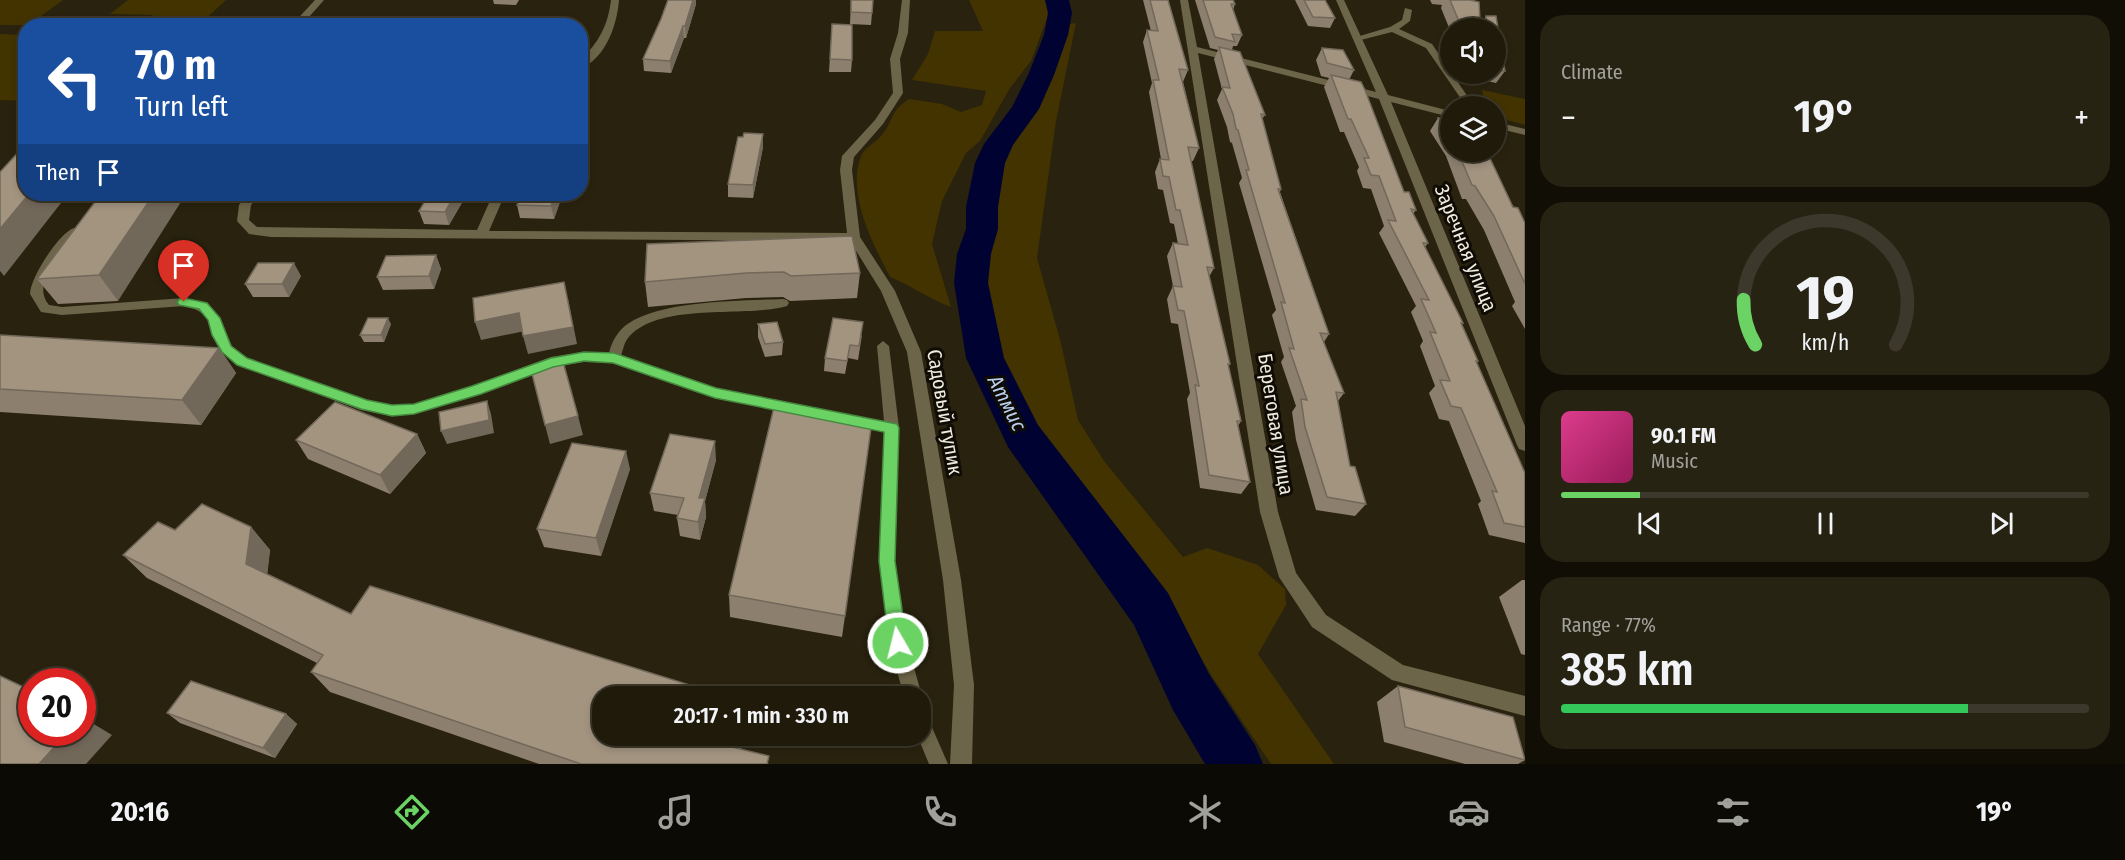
<!DOCTYPE html>
<html lang="en">
<head>
<meta charset="utf-8">
<style>
	:root { --surface:#1f1a0a; --page:#272313; --text:#f1f3f6; --muted:#a1a19c; --line:#3c382b; --accent:#6bd363 }
	body { margin:0; font-family:"Fira Sans Condensed",sans-serif; background:var(--page); color:var(--text); height:100vh; display:flex; flex-direction:column; font-size:22px; white-space:nowrap }
	* { box-sizing:border-box; margin:0 }
	p { font-size:20px; color:var(--muted) }
	.icon { flex:none; width:33px; height:33px; fill:none; stroke:currentColor; stroke-width:2; stroke-linecap:round; stroke-linejoin:round }
	.map { position:relative; flex:1; overflow:hidden }
	.drawer { display:flex; flex-direction:column; gap:15px; padding:15px; background:#110e06; width:600px }
	.drawer>* { flex:none }
	.top-card { position:absolute; left:18px; top:18px; width:570px; height:183px; border-radius:24px; box-shadow:0 3px 9px #0003,0 0 0 2px var(--line); background:#1a4fa0; color:#fff; overflow:hidden }
	.fabs { position:absolute; left:1440px; top:18px; display:grid; gap:12px }
	.fabs a { display:grid; place-items:center; width:66px; height:66px; border-radius:50%; background:var(--surface); box-shadow:0 3px 9px #0003,0 0 0 2px var(--line); font-size:30px }
	.speed { position:absolute; left:18px; top:668px; display:flex; gap:12px; font-size:30px; font-weight:700; text-align:center }
	.speed>* { display:grid; place-content:center; width:78px; height:78px; border-radius:50%; background:var(--surface); box-shadow:0 3px 9px #0003,0 0 0 2px var(--line); line-height:1 }
	.speed .limit { border:9px solid #d22; background:#fff; color:#111 }
	.pin { position:absolute; display:grid; place-items:center; width:51px; height:51px; color:#fff; margin:-62px -26px; border-radius:50% 50% 50% 0; rotate:-45deg; box-shadow:0 0 6px #0007 }
	.pin .icon { rotate:45deg }
	.me { position:absolute; width:66px; margin:-33px; rotate:352deg; stroke-linejoin:round; filter:drop-shadow(0 0 4px #0008) }
	.turn { display:flex; align-items:center; gap:21px; height:126px; padding:0 18px; font-size:27px }
	.turn .icon { width:78px; height:78px; stroke-width:2.5 }
	.turn b { display:block; font-size:42px; line-height:51px }
	.then { display:flex; align-items:center; height:57px; padding:0 18px; background:#0003; gap:12px; font-size:22px }
	.big { font-size:45px; font-weight:600; line-height:1.1 }
	.drawer .card { flex:1; display:flex; flex-direction:column; justify-content:center; gap:9px; min-width:0; padding:0 21px; border-radius:24px; background:var(--page) }
	.drawer .dial { align-items:center; gap:0 }
	.dial svg { height:156px; overflow:visible; fill:none; stroke:var(--line); stroke-width:7; stroke-linecap:round; text-anchor:middle }
	.dial text { fill:var(--text); stroke:none }
	.song { display:flex; align-items:center; gap:18px }
	.cover { width:72px; height:72px; border-radius:9px; background:linear-gradient(135deg,hsl(330 70% 55%),hsl(330 70% 35%)) }
	.played { height:6px; border-radius:3px; background:linear-gradient(90deg,var(--accent) 15%,var(--line) 15%) }
	.keys { display:flex; justify-content:space-around; direction:ltr }
	.heat { display:flex; justify-content:space-between; align-items:center; font-size:33px; direction:ltr }
	.charge { height:9px; border-radius:4px; background:linear-gradient(90deg,#34c759 77%,var(--line) 0) }
	.trip { position:absolute; left:592px; top:686px; width:339px; height:60px; border-radius:24px; background:var(--surface); box-shadow:0 3px 9px #0003,0 0 0 2px var(--line); font-weight:600; line-height:60px; text-align:center }
	.tabs { display:flex; height:96px; justify-content:space-around; align-items:center; background:#0c0a04; color:var(--muted) }
	.tabs .icon { width:42px; height:42px }
	.tabs .selected { color:var(--accent) }
	.tabs b { font-size:27px; color:var(--text) }
	main { display:flex; flex:1; min-height:0 }
	.map>svg:first-child { display:block }
	.green { fill:#423300 }
	.lines { fill:none; stroke-linecap:round; stroke-linejoin:round }
	.river { fill:#000331; fill-rule:evenodd }
	.service { fill:#6d6549; fill-rule:evenodd }
	.minor { fill:#6d6549; fill-rule:evenodd }
	.wall { fill:#8c7f6e }
	.shaded-wall { fill:#72685a }
	.building { fill:#a39480; stroke:#72685a; stroke-width:1.5 }
	.route { fill:#6bd363; stroke:#468940; stroke-width:1.5 }
	.labels { text-anchor:middle; stroke-width:6; stroke-linejoin:round; paint-order:stroke }
	.street-label { font-size:20px; fill:#f0ebdf; stroke:#0f0c05 }
	.water-label { font-size:21px; font-style:italic; fill:#bacfef; stroke:#0f0c05 }
</style>
</head>
<body>
<main>
<div class="map">
<svg width="1525" height="764" viewBox="0 0 1525 764">
	<rect width="100%" height="100%" fill="#29220e"/>
	<!-- green -->
	<g class="green">
		<path d="M0,0H63L29,25H0Z"/>
		<path d="M128,0H226L199,25L143,26L153,15L110,14Z"/>
		<path d="M969,0H1047L1048,16L1031,61L1010,88L980,141L966,153L942,201L932,244L951,307C929,299 912,286 890,277C873,244 845,191 862,154C866,147 876,142 882,135C894,120 889,112 909,99L942,104L961,112L982,105L986,91L912,80L928,54L935,31H983Z"/>
		<path d="M1076,23L1056,121L1037,258L1061,343L1078,420L1104,461L1183,557L1207,548L1258,565L1285,589L1286,605L1258,654L1334,764H1271L1213,678L1165,597L1084,488L1053,455L995,352L986,310L988,269L983,241L987,219L997,192L1001,158L1012,142L1019,119L1039,101L1052,75L1065,25Z"/>
		<path d="M0,34L25,35V101L0,100Z"/>
		<path d="M1482,90L1525,99V125L1496,117V106H1485Z"/>
	</g>
	<g class="lines">
		<!-- river -->
		<path class="river" d="M1045,0H1069L1072,13L1068,35L1054,75L1039,109L1013,145L1005,163L998,207V229L991,254L988,283L1004,358L1038,425L1168,593L1209,674L1255,745L1263,764H1205L1173,710L1134,625L1008,447L966,358L954,283L957,254L966,229V207L975,163L984,144L1012,107L1028,75L1044,35L1048,13Z"/>
		<!-- service -->
		<g class="service">
			<path d="M1405,8L1412,10L1410,21L1399,29L1432,44L1474,106H1466L1426,48L1392,32L1357,41L1353,38L1390,27L1402,20Z"/>
			<path d="M74,228L80,232C66,251 29,281 49,305L62,307L184,298L203,302L207,303L218,315L232,346L247,358L367,401L392,406L414,404L472,386L551,357L584,352L609,353C612,341 618,330 629,323C664,300 741,301 783,299L787,300L789,303L787,306C746,318 658,301 628,338C624,343 623,350 621,356L716,388L832,411L837,412L839,416L837,420L832,421L715,398L613,363L584,362L553,367L476,395L414,414L392,416L361,410L237,364C232,360 226,357 222,352C204,330 219,314 184,306L62,315L41,312L30,294C30,278 59,233 74,228Z"/>
			<path d="M883,341L889,346L899,428L895,561L907,643L922,696L921,698V696H904L889,643L879,561L885,432L853,426L848,425L846,421L848,417L853,416L884,421L877,346Z"/>
			<path d="M921,713L927,716L948,764H929L917,735H921Z"/>
		</g>
		<!-- minor -->
		<g class="minor">
			<path d="M315,0H324L301,26H291Z"/>
			<path d="M611,0H619C617,25 606,58 580,69V60C599,43 608,25 611,0Z"/>
			<path d="M902,0H910L908,33L900,59L903,93L883,124L854,157L852,170L860,237L895,291L921,352L961,580L974,685L972,764H950L954,685L943,580L907,352L881,291L850,241L271,237L249,234L237,221L239,205L248,194H260L251,205L249,220L257,227L477,230L493,194H505L489,231L847,233L840,170L842,156L875,120L893,93L890,59L898,33Z"/>
			<path d="M1180,0H1188L1197,47L1376,92L1336,0H1344L1388,95L1450,111V117L1391,102L1525,426V451L1519,449L1517,445L1379,99L1198,53L1278,512L1296,573L1326,615L1403,665L1525,696V716L1392,680L1312,627L1279,577L1260,512Z"/>
			<path d="M1496,122L1525,129V135L1496,128Z"/>
		</g>
	</g>
	<!-- wall -->
	<g class="wall">
		<path d="M493,0H519L516,5L494,4Z"/>
		<path d="M668,0H696V4L686,38H684L671,73L644,71L643,59L661,19Z"/>
		<path d="M851,0H873L871,25L850,24Z"/>
		<path d="M1143,0H1168L1188,70L1183,82L1199,148L1193,161H1191L1214,268L1209,277L1230,364L1228,367L1241,421L1238,426L1250,482L1241,494L1200,488L1187,399L1190,393L1178,324L1171,323L1167,299L1173,286L1167,256L1173,243L1178,244L1174,224L1170,223L1163,190L1158,189L1155,172L1160,159H1161L1149,92L1152,83L1143,42L1147,30L1151,31Z"/>
		<path d="M1195,0H1233L1235,4L1233,10L1242,35L1237,46H1233L1232,50L1265,115L1262,119L1281,189L1280,192L1329,334L1324,342L1344,393L1338,401L1350,466L1366,504L1355,516L1316,510L1296,440L1292,412L1296,406L1281,362L1284,357L1272,315L1276,310L1239,183L1242,178L1232,143L1230,142L1227,127L1217,100L1222,89L1214,59L1218,50L1210,48Z"/>
		<path d="M1295,0H1325L1335,18L1330,28L1308,26Z"/>
		<path d="M1430,0H1470L1479,2L1480,20L1483,21L1486,16H1496L1505,71L1496,83L1478,79V74H1496V28H1450V30L1441,8L1442,5L1432,4Z"/>
		<path d="M832,24L852,60L851,72H829Z"/>
		<path d="M1322,48L1354,70L1349,80L1404,192L1416,210L1413,214L1428,243L1425,247L1463,323L1462,324L1478,361L1477,363L1525,473V543L1489,535L1478,504L1481,501L1449,421L1439,419L1429,393L1435,386L1420,346L1423,341L1411,312L1416,306L1379,233L1384,226L1371,189L1363,188L1357,171L1359,167L1344,132H1340L1324,87L1329,78L1321,76L1316,60Z"/>
		<path d="M1438,118L1450,119V152H1487L1513,207L1525,223V329L1512,306L1515,302L1484,230L1466,199H1462L1446,156L1430,131Z"/>
		<path d="M763,134V147L753,198L728,197V184L743,137Z"/>
		<path d="M101,194L118,301L58,304L37,279Z"/>
		<path d="M429,194H467L449,225L424,224L419,211Z"/>
		<path d="M522,194H561L560,196L561,199L554,219L520,218L517,205Z"/>
		<path d="M852,236L860,273L857,298L790,301L783,297L746,298L648,307L645,282Z"/>
		<path d="M436,255L441,269L434,289L383,290L377,277Z"/>
		<path d="M301,276L289,297H253L245,284Z"/>
		<path d="M391,324L384,342H364L360,335Z"/>
		<path d="M758,324L783,342L782,355L765,357L758,337Z"/>
		<path d="M0,335L219,348L236,373L201,425L0,412Z"/>
		<path d="M862,335L858,360L848,358L845,374L824,371L825,358Z"/>
		<path d="M417,434L426,453L390,494L308,459L296,440Z"/>
		<path d="M716,460L705,501L706,517L700,540L680,536L677,518L678,515L654,511L650,493Z"/>
		<path d="M630,469L601,556L544,547L537,529Z"/>
		<path d="M251,527L270,550L267,574L351,614L741,749L769,764H539L330,692L311,672L317,663L147,578L123,555L175,530Z"/>
		<path d="M1522,580H1525V655L1521,654L1499,597Z"/>
		<path d="M729,595L845,616L842,637L730,617Z"/>
		<path d="M1398,686L1525,757V760L1518,764H1465L1384,742L1377,702Z"/>
		<path d="M167,713L286,714L297,724L275,758L180,723Z"/>
	</g>
	<!-- shaded-wall -->
	<g class="shaded-wall">
		<path d="M693,0H696V4L686,38L685,26Z"/>
		<path d="M683,26L684,38L671,73L670,61Z"/>
		<path d="M582,128L585,141L580,148V131Z"/>
		<path d="M763,134V147L753,198V185Z"/>
		<path d="M29,194H68L4,276L0,271V229Z"/>
		<path d="M154,194H186L118,301L99,275Z"/>
		<path d="M455,194H467L449,225L445,212Z"/>
		<path d="M555,194H561L560,196L561,199L554,219L551,206Z"/>
		<path d="M436,255L441,269L434,289L429,276Z"/>
		<path d="M294,263L301,276L289,297L282,284Z"/>
		<path d="M568,299L577,344L528,354L523,336Z"/>
		<path d="M519,313L525,331L481,340L475,322Z"/>
		<path d="M388,318L391,324L384,342L381,335Z"/>
		<path d="M219,348L236,373L201,425L182,400Z"/>
		<path d="M487,401L491,414L494,433L447,444L441,431Z"/>
		<path d="M578,416L583,435L550,444L545,425Z"/>
		<path d="M417,434L426,453L390,494L380,475Z"/>
		<path d="M715,441L716,460L705,501L706,517L700,540L698,522L699,498Z"/>
		<path d="M626,451L630,469L601,556L596,538Z"/>
		<path d="M251,527L270,550L266,586L246,564Z"/>
		<path d="M286,714L297,724L275,758L263,748Z"/>
		<path d="M82,717L112,735L86,764H39L68,732H82Z"/>
		<path d="M738,735H748L734,764L732,747Z"/>
	</g>
	<!-- building -->
	<g class="building">
		<path d="M668,0H693L685,26H683L670,61L643,59L661,19Z"/>
		<path d="M851,0H873L872,13L851,12Z"/>
		<path d="M1150,0H1168L1188,70L1179,69L1199,148L1188,147L1214,268L1207,267L1230,364H1228L1241,421H1237L1250,482L1209,475L1195,385L1199,386L1184,311L1178,310L1173,286L1182,287L1173,243L1188,245L1180,210H1176L1169,177L1163,176L1160,159L1169,160L1153,80H1159L1147,30L1158,31Z"/>
		<path d="M1203,0H1233L1235,4H1231L1242,35L1232,34L1235,42L1215,37Z"/>
		<path d="M1304,0H1325L1335,18L1313,17Z"/>
		<path d="M1450,0H1470L1479,2L1480,20L1486,21V16H1496L1505,71L1496,69V28H1469V27L1461,26Z"/>
		<path d="M832,24L852,25V60L830,59Z"/>
		<path d="M1219,47L1240,52L1265,115L1261,114L1281,189H1278L1329,334L1320,333L1344,393L1336,392L1350,466L1355,467L1366,504L1327,497L1305,427L1301,399L1307,400L1289,348L1294,349L1281,302L1285,303L1246,170H1249L1238,130L1236,129L1233,114L1222,87L1230,88Z"/>
		<path d="M1322,48L1343,50L1354,70L1327,63Z"/>
		<path d="M1331,75L1361,82L1365,90L1404,192H1409L1416,210L1411,209L1428,243H1423L1463,323H1461L1478,361H1476L1525,473V527L1504,523L1492,491L1497,492L1461,408L1451,406L1440,380L1450,381L1430,332L1436,333L1421,299L1429,300L1388,220L1396,221L1379,176L1371,175L1364,158H1369L1351,119H1348Z"/>
		<path d="M1438,118L1450,119V136Z"/>
		<path d="M744,133L763,134L753,185L728,184L738,137H743Z"/>
		<path d="M26,144V194H29L0,229V172Z"/>
		<path d="M1458,152H1487L1513,207L1518,208L1525,223V284L1494,216L1475,186L1472,185Z"/>
		<path d="M101,194H154L99,275L37,279Z"/>
		<path d="M429,194H455L445,212L419,211Z"/>
		<path d="M522,194H555L551,206L517,205Z"/>
		<path d="M852,236L860,273L791,276L784,272L746,273L645,282L647,244Z"/>
		<path d="M436,255L429,276L377,277L386,256Z"/>
		<path d="M258,263H294L282,284H245Z"/>
		<path d="M564,282L573,327L523,336L519,313L475,322L473,298Z"/>
		<path d="M368,318H388L381,335H360Z"/>
		<path d="M833,318L863,322L859,346L850,345L847,361L825,358Z"/>
		<path d="M777,322L783,342L765,344L758,324Z"/>
		<path d="M0,335L219,348L182,400L0,389Z"/>
		<path d="M562,358L578,416L545,425L530,366Z"/>
		<path d="M487,401L489,420L441,431L439,412Z"/>
		<path d="M335,402L417,434L380,475L296,440Z"/>
		<path d="M774,407L872,421L845,616L729,595Z"/>
		<path d="M670,434L715,441L699,498H705L698,522L677,518L684,498L650,493Z"/>
		<path d="M572,443L626,451L596,538L537,529Z"/>
		<path d="M202,504L251,527L246,564L351,614L370,586L725,696H603V735H738L732,747L769,756L767,764H581L311,672L323,655L123,555L158,522L175,530Z"/>
		<path d="M0,676L32,691V732H68L39,764H0Z"/>
		<path d="M191,681L286,714L263,748L167,713Z"/>
		<path d="M1398,686L1513,717L1525,760L1405,727Z"/>
	</g>
	<!-- route -->
	<path class="route" d="M184,298L207,303L220,318L231,346L247,358L367,400L392,405L414,404L472,386L551,358L584,352L614,353L716,388L897,424L899,428L895,561L907,643L904,649L898,651L892,649L889,643L879,561L884,432L715,398L613,363L584,361L553,367L481,394L414,414L392,416L361,409L237,365L222,352L212,335L208,320L199,309L179,305L177,302L179,299Z"/>
	<g class="labels">
		<!-- street labels -->
		<g class="street-label">
			<text transform="translate(1466 248) rotate(68)" y="7">Заречная улица</text>
			<text transform="translate(945 412) rotate(80)" y="7">Садовый тупик</text>
			<text transform="translate(1276 424) rotate(81)" y="7">Береговая улица</text>
		</g>
		<!-- water labels -->
		<g class="water-label">
			<text transform="translate(1007 403) rotate(63)" y="7">Атмис</text>
		</g>
	</g>
</svg>
<div class="fabs">
<a><svg class="icon" aria-label="sound" viewBox="0 0 24 24"><path d="M4 9h4l5-4v14l-5-4H4zM17 9q2 3 0 6"/></svg></a>
<a><svg class="icon" aria-label="layers" viewBox="0 0 24 24"><path d="M12 4l9 5-9 5-9-5zM3 14l9 5 9-5"/></svg></a>
</div>
<div class="speed"><div class="limit">20</div></div>
<div class="pin" style="left:184px;top:302px;background:#d93025"><svg class="icon" aria-label="arrive" viewBox="0 0 24 24"><path d="M6 21V4h12l-3 4 3 4H6"/></svg></div>
<svg class="me" style="left:898px;top:643px" viewBox="-20 -20 40 40"><circle r="17" fill="#6bd363" stroke="#fff" stroke-width="3"/><path d="M0-11L8 9 0 5-8 9z" fill="#fff"/></svg>
<div class="trip">20:17 · 1 min · 330 m</div>
<div class="top-card">
<div class="turn"><svg class="icon" aria-label="left" viewBox="0 0 24 24"><path d="M17 20v-9H6M10 6l-5 5 5 5"/></svg><div><b>70 m</b>Turn left</div></div>
<div class="then">Then<svg class="icon" aria-label="arrive" viewBox="0 0 24 24"><path d="M6 21V4h12l-3 4 3 4H6"/></svg></div>
</div>
</div>
<section class="drawer">
<div class="card"><p>Climate</p>
<div class="heat"><a>−</a><b class="big">19°</b><a>+</a></div>
</div>
<div class="card dial"><svg viewBox="0 0 100 80">
<path d="M14 69A42 42 0 1 1 86 69"/>
<path d="M14 69A42 42 0 0 1 8 46" stroke="#6bd363"/>
<text x="50" y="56" font-size="32" font-weight="700">19</text>
<text x="50" y="72" font-size="11">km/h</text>
</svg></div>
<div class="card">
<div class="song"><i class="cover"></i><div><b>90.1 FM</b><p>Music</p></div></div>
<div class="played"></div>
<div class="keys"><svg class="icon" aria-label="previous" viewBox="0 0 24 24"><path d="M18 5L8 12l10 7zM5 5v14"/></svg><svg class="icon" aria-label="pause" viewBox="0 0 24 24"><path d="M8 5v14M16 5v14"/></svg><svg class="icon" aria-label="next" viewBox="0 0 24 24"><path d="M6 5l10 7-10 7zM19 5v14"/></svg></div>
</div>
<div class="card"><p>Range · 77%</p><b class="big">385 km</b><div class="charge"></div></div>
</section>
</main>
<nav class="tabs">
<b>20:16</b>
<svg class="icon selected" aria-label="directions" viewBox="0 0 24 24"><path d="M12 3l9 9-9 9-9-9zM9 14v-3h6M13 9l2 2-2 2"/></svg>
<svg class="icon" aria-label="music" viewBox="0 0 24 24"><path d="M9 18V5l10-2v13"/><circle cx="6" cy="18" r="3"/><circle cx="16" cy="16" r="3"/></svg>
<svg class="icon" aria-label="phone" viewBox="0 0 24 24"><path d="M5 4h4l2 5-3 2q2 4 5 5l2-3 5 2v4C11 20 4 13 5 4z"/></svg>
<svg class="icon" aria-label="climate" viewBox="0 0 24 24"><path d="M12 3v18M4 7l16 10M4 17L20 7"/></svg>
<svg class="icon" aria-label="car" viewBox="0 0 24 24"><path d="M5 17H2v-5l4-1 3-4h7l3 4 3 1v5h-3M9 17h6M6 11h13"/><circle cx="7" cy="17" r="2"/><circle cx="17" cy="17" r="2"/></svg>
<svg class="icon" aria-label="filters" viewBox="0 0 24 24"><path d="M4 7h16M4 17h16"/><circle cx="9" cy="7" r="2"/><circle cx="15" cy="17" r="2"/></svg>
<b>19°</b>
</nav>
</body>
</html>
